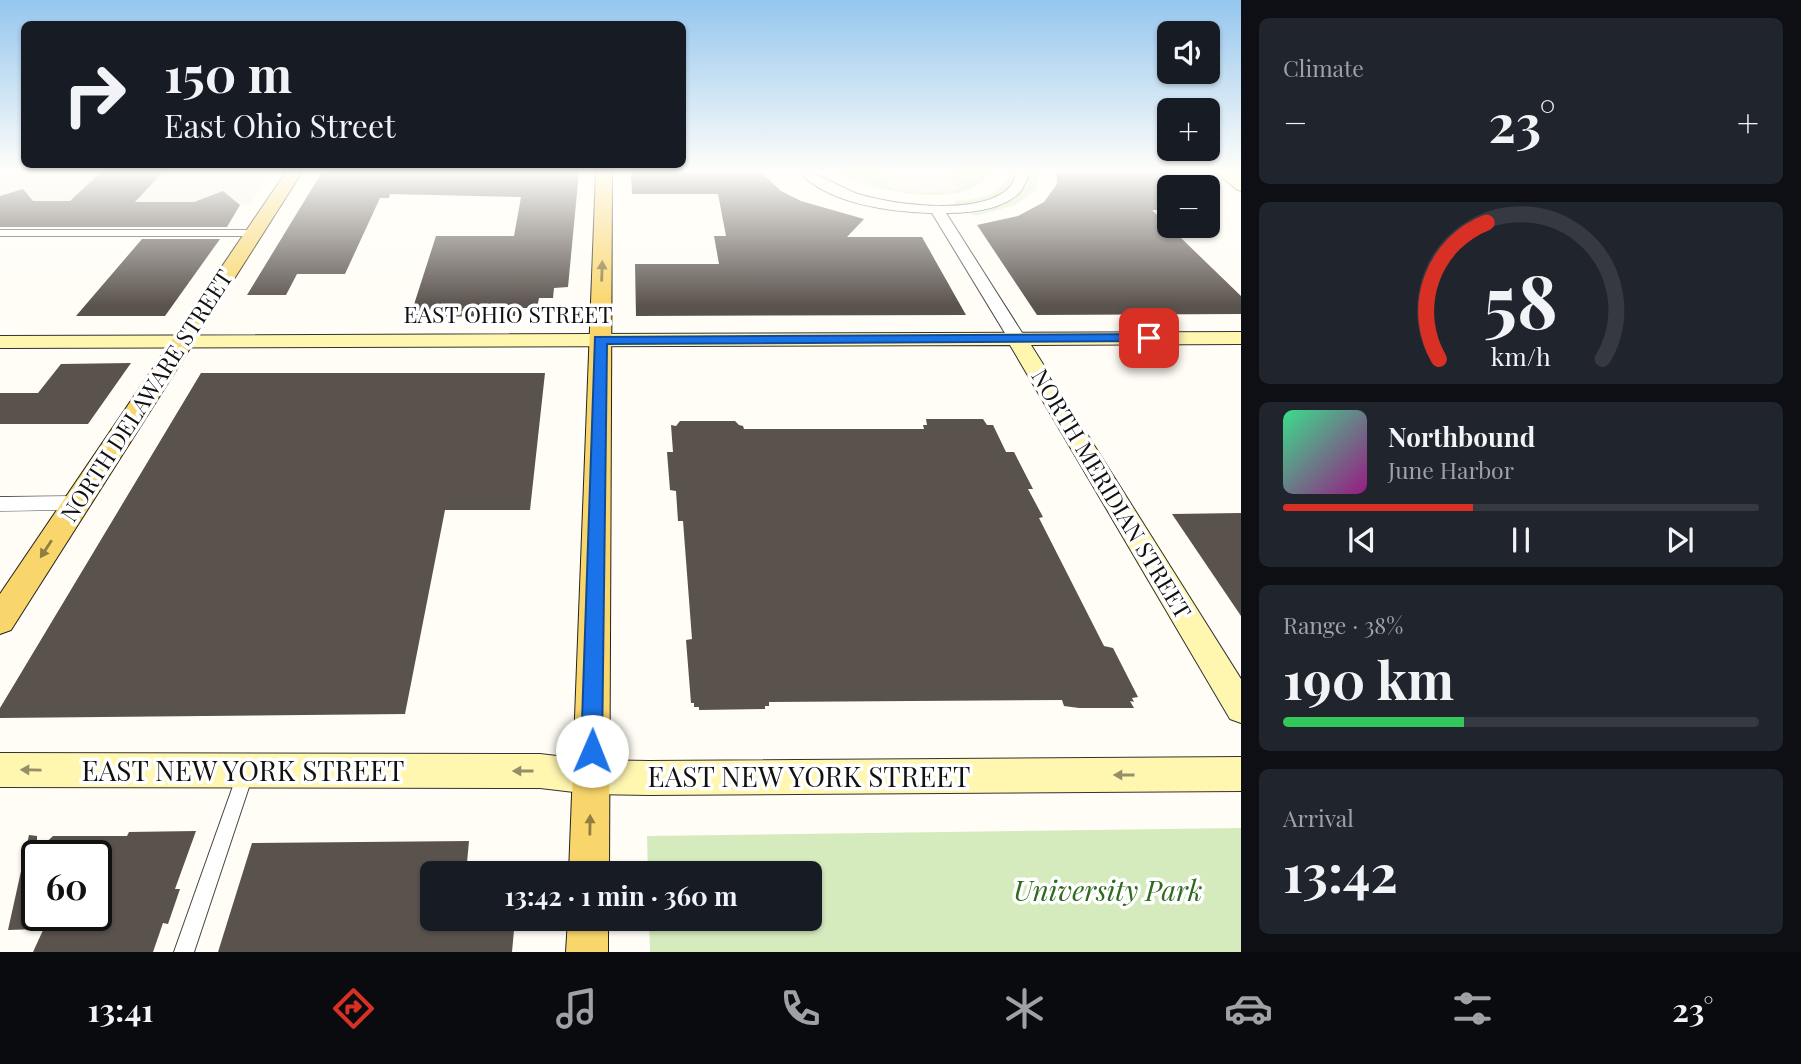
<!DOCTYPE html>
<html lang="en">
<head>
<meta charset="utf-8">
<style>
	:root { --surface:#171b24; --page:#20242c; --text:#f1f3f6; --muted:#9ea1a6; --line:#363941; --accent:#d93025 }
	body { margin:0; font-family:"Playfair Display",serif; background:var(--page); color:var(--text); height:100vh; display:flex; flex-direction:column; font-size:26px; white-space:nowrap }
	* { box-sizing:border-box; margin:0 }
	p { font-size:23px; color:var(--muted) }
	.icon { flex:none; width:38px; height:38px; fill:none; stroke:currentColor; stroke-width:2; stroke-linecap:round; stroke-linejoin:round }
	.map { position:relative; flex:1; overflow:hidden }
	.details { display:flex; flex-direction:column; gap:18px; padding:18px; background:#0d0f14; width:560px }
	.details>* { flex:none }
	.guide { position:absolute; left:21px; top:21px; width:665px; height:147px; border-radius:10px; box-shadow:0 2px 5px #0004; background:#171b24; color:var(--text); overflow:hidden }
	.controls { position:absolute; left:1157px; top:21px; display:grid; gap:14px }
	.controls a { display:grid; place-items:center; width:63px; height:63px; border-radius:10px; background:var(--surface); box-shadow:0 2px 5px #0004; font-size:35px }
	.speed { position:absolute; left:21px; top:840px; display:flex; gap:14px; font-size:35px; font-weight:700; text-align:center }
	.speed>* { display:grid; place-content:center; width:91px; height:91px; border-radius:50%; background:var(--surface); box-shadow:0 2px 5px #0004; line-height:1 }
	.speed .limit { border:4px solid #111; border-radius:10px; background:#fff; color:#111 }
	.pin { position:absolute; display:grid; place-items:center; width:60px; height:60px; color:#fff; margin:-30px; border-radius:14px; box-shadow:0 4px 10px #0006 }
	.me { position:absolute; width:77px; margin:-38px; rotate:1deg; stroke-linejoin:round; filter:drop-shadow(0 0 5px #0008) }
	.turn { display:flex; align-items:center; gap:24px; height:147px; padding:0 28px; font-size:32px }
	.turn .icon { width:91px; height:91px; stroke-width:2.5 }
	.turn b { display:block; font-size:49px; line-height:60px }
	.big { font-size:52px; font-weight:700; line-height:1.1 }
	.details .tile { flex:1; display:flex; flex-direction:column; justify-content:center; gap:10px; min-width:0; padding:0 24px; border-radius:10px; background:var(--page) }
	.details .dial { align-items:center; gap:0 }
	.dial svg { height:182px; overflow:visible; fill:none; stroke:var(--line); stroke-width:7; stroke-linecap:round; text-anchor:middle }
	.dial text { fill:var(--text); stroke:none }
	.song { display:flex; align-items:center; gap:21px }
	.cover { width:84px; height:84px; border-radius:10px; background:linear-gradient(135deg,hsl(150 70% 55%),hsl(310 70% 35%)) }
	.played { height:7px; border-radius:4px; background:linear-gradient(90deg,var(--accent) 40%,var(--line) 40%) }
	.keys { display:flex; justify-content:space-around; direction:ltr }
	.heat { display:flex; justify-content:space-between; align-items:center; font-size:38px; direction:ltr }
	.charge { height:10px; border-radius:5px; background:linear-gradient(90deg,#34c759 38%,var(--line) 0) }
	.trip { position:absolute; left:420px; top:861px; width:402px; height:70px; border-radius:10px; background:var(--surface); box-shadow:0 2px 5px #0004; font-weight:700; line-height:70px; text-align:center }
	.dock { display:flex; height:112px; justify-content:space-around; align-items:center; background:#090b0e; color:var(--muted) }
	.dock .icon { width:49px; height:49px }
	.dock .on { color:var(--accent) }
	.dock b { font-size:32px; color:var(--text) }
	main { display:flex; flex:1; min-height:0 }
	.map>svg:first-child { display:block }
	.green { fill:#d5ebbd }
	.plaza { fill:#f1ede2 }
	.building { fill:#5a524d }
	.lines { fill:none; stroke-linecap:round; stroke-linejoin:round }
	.pedestrian-casing { stroke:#444; stroke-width:2 }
	.minor-casing { stroke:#444; stroke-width:1 }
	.tertiary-casing { stroke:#444; stroke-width:2 }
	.secondary-casing { stroke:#333; stroke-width:2 }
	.primary-casing { stroke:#222; stroke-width:2 }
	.pedestrian { fill:#fff; fill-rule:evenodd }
	.minor { fill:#fff; fill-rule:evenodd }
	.tertiary { fill:#fff; fill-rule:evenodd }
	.secondary { fill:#fff6b0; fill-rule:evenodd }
	.primary { fill:#f9d66b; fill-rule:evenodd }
	.oneway { fill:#917d42 }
	.oneway2 { fill:#948f68 }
	.route { fill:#1a73e8; stroke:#114b97; stroke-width:2 }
	.labels { text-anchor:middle; stroke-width:7; stroke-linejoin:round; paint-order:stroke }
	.street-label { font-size:23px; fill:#111; stroke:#fff }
	.near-street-label { font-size:28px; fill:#111; stroke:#fff }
	.near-park-label { font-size:28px; font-style:italic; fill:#2f6b1f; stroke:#fff }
</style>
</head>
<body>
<main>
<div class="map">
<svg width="1241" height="952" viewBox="0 0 1241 952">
	<rect width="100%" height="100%" fill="#fffdf5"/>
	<!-- green -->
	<g class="green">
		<path d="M837,172H991C966,212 871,192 837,172Z"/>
		<path d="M1010,172H1038L1036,190L1015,205L976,216L955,205V201C978,200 1003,196 1010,172Z"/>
		<path d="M1241,828V952H650L649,919H810V873H648L647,836Z"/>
	</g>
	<!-- plaza -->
	<g class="plaza">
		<path d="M10,172H101L54,216L33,201L0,196V180Z"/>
		<path d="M163,172H271L249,203L240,205L223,192L194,202H152L122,216Z"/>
		<path d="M882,172H891L895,178L897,177L894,172H935L939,178L937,172H948L960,189L927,193L891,189Z"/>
	</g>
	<!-- building -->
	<g class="building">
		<path d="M101,172H163L135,202H194L223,191L240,205L227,227H0V196L23,189L33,201H70Z"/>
		<path d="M322,172H579L568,287L554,288L553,298H539L537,308H516L515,316L410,317L436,236H514L521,197L390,194L389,198H380L345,274H297L286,295H247Z"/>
		<path d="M631,172H761L781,191L801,201L864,219L847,237H922L966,315L636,316L635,264H719L714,236H726L718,194H632Z"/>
		<path d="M1057,172H1169V210H1152L1241,296V314L1037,315L977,225L1018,216L1044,202L1057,184Z"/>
		<path d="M142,239H220L165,316H76Z"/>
		<path d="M131,363L88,424H0V393H38L61,364Z"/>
		<path d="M201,373H545L530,510H445L405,714L0,718V708Z"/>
		<path d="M926,419H983L987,425H993L1006,452H1014L1033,489H1028L1043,517L1039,518L1104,646L1113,648L1138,697L1132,698L1134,702L1130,701L1134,708H1079L1064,706L1062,700L769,702V706H765V709L699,710V707H694V703H691L686,640L692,639L683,521H678L676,491L670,490L667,452H673L671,425L676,426L680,421H735L739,425L743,426L744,429H924L923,425H927Z"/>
		<path d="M1241,513V616L1172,514Z"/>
		<path d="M196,831L175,889H180L168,924L163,923L153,952H33L50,915H96V856H37V929L8,930L29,835L37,836V851L53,836H127L129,832Z"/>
		<path d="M469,841L466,873H432V919H515L512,952H218L252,843Z"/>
	</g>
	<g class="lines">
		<defs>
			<g id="pedestrian">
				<path d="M0,230H254L258,233L254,236H0Z"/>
				<path d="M246,764L252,766L254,772L194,952H174L238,772L240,766Z"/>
			</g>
			<path id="minor" d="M76,496L82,498L85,503L82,508L76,510L0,511V497Z"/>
			<path id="tertiary" d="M799,172C820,172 838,187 858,194C893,205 982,217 1010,187C1013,183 1015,177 1017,172H1030C1027,178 1024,187 1020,192C1003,210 970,213 946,213L1026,339L1023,343H1011L932,213C890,212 829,204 799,172Z"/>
			<g id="secondary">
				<path d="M1216,172H1233L1241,178V191L1236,189Z"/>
				<path d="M1241,332V344L1031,345L1241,679V723L1230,719L1010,345L0,348V336Z"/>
				<path d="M0,753L540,754L591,760L649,761L1241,757V791L649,795L591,794L540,788L0,787Z"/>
			</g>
			<g id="primary">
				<path d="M286,172H302L11,630L0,634V594Z"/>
				<path d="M596,172H612L609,873H569Z"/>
				<path d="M568,919H608V952H566Z"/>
			</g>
		</defs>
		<!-- pedestrian casing -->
		<use href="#pedestrian" class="pedestrian-casing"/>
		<!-- minor casing -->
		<use href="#minor" class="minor-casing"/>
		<!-- tertiary casing -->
		<use href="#tertiary" class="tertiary-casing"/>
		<!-- secondary casing -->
		<use href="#secondary" class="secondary-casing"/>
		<!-- primary casing -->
		<use href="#primary" class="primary-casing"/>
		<!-- pedestrian -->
		<use href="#pedestrian" class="pedestrian"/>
		<!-- minor -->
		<use href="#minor" class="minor"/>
		<!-- tertiary -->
		<use href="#tertiary" class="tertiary"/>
		<!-- secondary -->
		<use href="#secondary" class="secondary"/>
		<!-- primary -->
		<use href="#primary" class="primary"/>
	</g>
	<!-- one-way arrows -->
	<defs><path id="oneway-solid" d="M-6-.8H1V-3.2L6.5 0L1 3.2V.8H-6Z" transform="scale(1.75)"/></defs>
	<g class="oneway">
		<use href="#oneway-solid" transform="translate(602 271) rotate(-88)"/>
		<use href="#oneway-solid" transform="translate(46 549) rotate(123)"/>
		<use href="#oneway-solid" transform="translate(590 825) rotate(-89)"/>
	</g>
	<g class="oneway2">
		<use href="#oneway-solid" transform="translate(31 770) rotate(-179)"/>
		<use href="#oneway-solid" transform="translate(523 771) rotate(180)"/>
		<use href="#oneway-solid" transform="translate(1124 775) rotate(180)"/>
	</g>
	<!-- sky -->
	<linearGradient id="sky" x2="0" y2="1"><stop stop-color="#95c6ee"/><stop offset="0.56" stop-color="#fffefa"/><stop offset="1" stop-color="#fffefa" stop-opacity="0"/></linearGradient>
	<rect width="1241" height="306" fill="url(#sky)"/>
	<!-- route -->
	<path class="route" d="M1149,334L1156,338L1154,341L607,344L602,751L599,759L592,762L584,759L581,751L595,337Z"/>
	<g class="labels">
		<!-- street labels -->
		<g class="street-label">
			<text x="508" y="323">EAST OHIO STREET</text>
			<text transform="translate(147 396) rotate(-57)" y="8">NORTH DELAWARE STREET</text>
			<text transform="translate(1111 494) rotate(59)" y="8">NORTH MERIDIAN STREET</text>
		</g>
		<!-- near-street labels -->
		<g class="near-street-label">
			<text x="243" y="781">EAST NEW YORK STREET</text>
			<text x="809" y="787">EAST NEW YORK STREET</text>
		</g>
		<!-- near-park labels -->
		<g class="near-park-label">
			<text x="1108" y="901">University Park</text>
		</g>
	</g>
</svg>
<div class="controls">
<a><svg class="icon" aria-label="sound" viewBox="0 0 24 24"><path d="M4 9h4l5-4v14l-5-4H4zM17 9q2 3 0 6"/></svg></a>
<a>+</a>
<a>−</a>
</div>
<div class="speed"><div class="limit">60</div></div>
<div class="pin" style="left:1149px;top:338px;background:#d93025"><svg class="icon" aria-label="arrive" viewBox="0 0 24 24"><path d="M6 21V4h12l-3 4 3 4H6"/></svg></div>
<svg class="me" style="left:592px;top:751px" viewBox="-20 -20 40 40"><circle r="19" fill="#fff"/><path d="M0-13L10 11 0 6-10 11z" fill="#1a73e8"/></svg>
<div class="trip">13:42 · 1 min · 360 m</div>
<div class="guide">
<div class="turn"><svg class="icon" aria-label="right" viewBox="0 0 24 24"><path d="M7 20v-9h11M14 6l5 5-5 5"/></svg><div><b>150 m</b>East Ohio Street</div></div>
</div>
</div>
<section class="details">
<div class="tile"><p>Climate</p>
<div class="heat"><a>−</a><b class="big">23°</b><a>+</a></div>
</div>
<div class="tile dial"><svg viewBox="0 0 100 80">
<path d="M14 69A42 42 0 1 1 86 69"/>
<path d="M14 69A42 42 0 0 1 35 9" stroke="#d93025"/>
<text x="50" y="56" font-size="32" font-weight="700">58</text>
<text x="50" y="72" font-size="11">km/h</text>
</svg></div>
<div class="tile">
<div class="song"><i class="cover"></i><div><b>Northbound</b><p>June Harbor</p></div></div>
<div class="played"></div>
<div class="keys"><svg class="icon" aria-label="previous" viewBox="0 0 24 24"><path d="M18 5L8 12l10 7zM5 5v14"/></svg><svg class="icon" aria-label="pause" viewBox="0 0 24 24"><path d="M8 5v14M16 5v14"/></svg><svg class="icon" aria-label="next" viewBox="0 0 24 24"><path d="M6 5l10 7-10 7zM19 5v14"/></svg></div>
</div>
<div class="tile"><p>Range · 38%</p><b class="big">190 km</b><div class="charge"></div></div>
<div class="tile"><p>Arrival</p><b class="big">13:42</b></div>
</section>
</main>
<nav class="dock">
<b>13:41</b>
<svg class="icon on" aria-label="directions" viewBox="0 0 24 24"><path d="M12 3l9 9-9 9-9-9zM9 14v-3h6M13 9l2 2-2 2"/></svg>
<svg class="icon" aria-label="music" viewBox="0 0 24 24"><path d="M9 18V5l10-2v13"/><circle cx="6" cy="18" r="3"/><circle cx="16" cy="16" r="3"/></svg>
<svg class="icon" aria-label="phone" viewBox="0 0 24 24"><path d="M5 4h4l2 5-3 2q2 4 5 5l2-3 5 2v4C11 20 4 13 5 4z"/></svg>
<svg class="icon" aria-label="climate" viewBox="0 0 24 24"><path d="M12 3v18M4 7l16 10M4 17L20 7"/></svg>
<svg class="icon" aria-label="car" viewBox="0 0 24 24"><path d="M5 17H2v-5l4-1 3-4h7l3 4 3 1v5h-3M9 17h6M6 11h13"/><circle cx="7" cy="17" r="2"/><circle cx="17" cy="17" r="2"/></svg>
<svg class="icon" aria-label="filters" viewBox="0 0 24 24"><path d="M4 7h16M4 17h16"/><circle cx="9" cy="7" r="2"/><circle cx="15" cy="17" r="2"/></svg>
<b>23°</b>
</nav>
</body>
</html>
